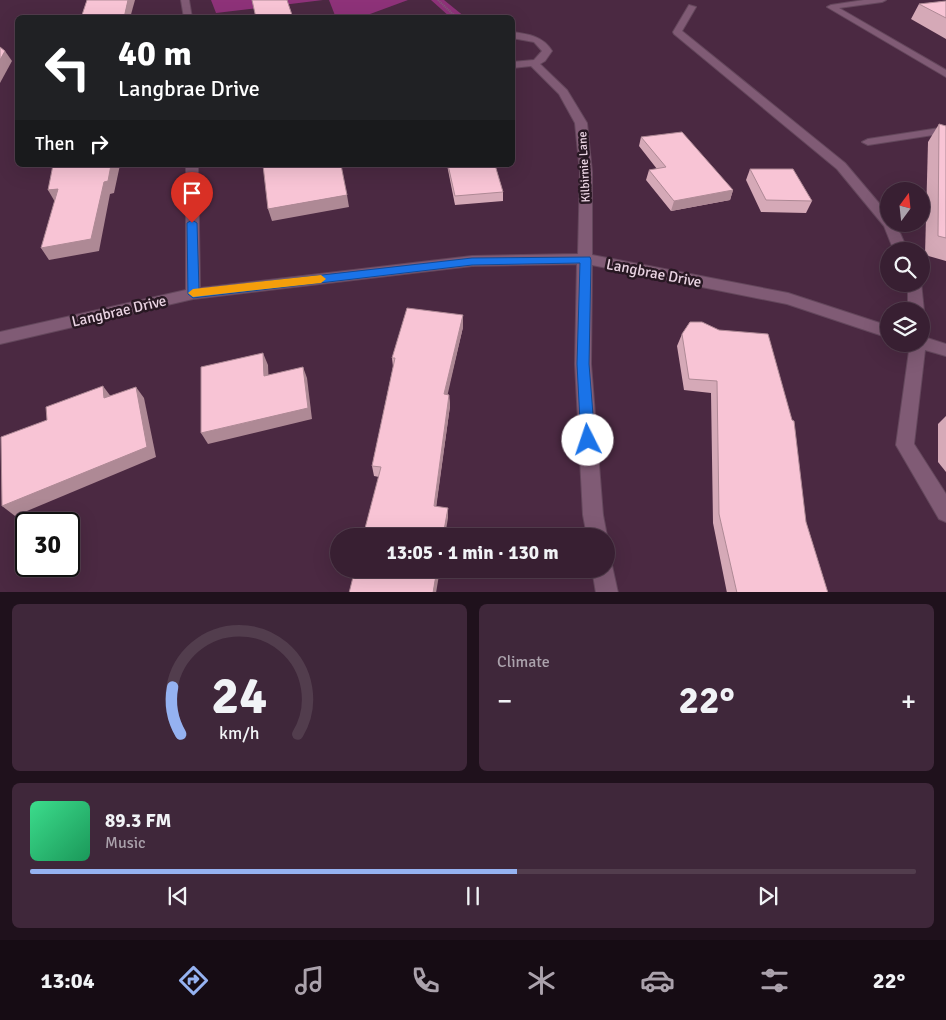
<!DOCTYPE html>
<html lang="en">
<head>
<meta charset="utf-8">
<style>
	:root { --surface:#381f32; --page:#3f273a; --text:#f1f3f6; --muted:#aba2ac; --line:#523d4d; --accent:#95b2f1 }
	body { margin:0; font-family:Signika,sans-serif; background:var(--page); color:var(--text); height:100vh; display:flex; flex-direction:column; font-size:19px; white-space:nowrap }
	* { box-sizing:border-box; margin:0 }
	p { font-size:16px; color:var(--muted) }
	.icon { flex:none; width:28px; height:28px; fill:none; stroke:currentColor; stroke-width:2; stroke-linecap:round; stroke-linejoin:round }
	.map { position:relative; height:592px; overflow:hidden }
	.side { display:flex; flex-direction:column; gap:12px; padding:12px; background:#1f111c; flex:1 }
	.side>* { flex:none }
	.top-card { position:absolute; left:15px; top:15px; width:500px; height:152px; border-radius:8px; box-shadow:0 5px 20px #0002,0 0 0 1px var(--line); background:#202124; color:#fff; overflow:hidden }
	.needle { width:32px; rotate:15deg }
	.fabs { position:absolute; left:880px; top:182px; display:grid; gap:10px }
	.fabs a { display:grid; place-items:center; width:50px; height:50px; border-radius:50%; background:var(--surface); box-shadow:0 5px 20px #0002,0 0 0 1px var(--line); font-size:25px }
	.speed { position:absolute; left:15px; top:512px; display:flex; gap:10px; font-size:25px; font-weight:700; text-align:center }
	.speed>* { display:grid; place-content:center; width:65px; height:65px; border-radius:50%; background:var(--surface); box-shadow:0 5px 20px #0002,0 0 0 1px var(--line); line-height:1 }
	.speed .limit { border:2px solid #111; border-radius:8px; background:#fff; color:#111 }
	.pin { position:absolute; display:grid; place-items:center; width:42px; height:42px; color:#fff; margin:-51px -21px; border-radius:50% 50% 50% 0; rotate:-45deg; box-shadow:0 0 5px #0007 }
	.pin .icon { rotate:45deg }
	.me { position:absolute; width:55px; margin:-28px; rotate:356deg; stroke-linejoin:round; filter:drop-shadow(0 0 4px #0008) }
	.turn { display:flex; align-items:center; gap:18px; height:105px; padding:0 20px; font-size:22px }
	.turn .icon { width:65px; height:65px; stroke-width:2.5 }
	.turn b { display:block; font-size:35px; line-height:42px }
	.then { display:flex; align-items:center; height:48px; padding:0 20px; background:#0003; gap:10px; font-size:19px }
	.big { font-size:38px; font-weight:700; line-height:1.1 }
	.side .tile { flex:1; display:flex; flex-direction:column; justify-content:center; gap:8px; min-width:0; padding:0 18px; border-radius:8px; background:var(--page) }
	.side .dial { align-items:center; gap:0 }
	.dial svg { height:130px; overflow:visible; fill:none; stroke:var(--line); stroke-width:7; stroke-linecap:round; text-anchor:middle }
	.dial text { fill:var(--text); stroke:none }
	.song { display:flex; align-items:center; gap:15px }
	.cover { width:60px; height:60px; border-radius:8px; background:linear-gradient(135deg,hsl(150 70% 55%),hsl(150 70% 35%)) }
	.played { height:5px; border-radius:2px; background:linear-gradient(90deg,var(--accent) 55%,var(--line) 55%) }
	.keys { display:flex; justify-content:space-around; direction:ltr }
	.heat { display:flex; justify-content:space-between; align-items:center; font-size:28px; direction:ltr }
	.side .tiles { flex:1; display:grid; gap:12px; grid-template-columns:1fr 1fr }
	.tile:last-child { grid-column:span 2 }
	.trip { position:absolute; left:330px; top:528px; width:285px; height:50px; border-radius:25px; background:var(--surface); box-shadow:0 5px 20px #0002,0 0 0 1px var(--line); font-weight:700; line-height:50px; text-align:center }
	.tabs { display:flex; height:80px; justify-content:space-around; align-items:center; background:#160c14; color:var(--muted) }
	.tabs .icon { width:35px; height:35px }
	.tabs .active { color:var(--accent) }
	.tabs b { font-size:22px; color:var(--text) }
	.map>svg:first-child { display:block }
	.green { fill:#8e3279 }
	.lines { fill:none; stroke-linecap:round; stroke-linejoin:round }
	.minor-casing { stroke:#64475c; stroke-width:2 }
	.path { stroke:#7f6177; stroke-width:2; stroke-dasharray:1 1; stroke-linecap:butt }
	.minor { fill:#805b75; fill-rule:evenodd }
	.wall { fill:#d5a9b7 }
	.shaded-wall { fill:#ae8995 }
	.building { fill:#f8c4d5; stroke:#ae8995 }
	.route { fill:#1a73e8; stroke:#114b97 }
	.slow { fill:#f59e0b }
	.labels { text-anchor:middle; stroke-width:5; stroke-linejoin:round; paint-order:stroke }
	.far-street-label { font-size:12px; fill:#ead4e3; stroke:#281823 }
	.street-label { font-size:15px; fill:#ead4e3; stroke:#281823 }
</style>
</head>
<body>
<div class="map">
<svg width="946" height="593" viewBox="0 0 946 593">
	<rect width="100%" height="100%" fill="#4b2942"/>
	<!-- green -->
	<g class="green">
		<path d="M211,0H323L216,13Z"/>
		<path d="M329,0H408L362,17L336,18Z"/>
		<path d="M431,0H444L465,17H450Z"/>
	</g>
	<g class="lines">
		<defs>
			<g id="minor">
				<path d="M181,0H189L192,18H184Z"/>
				<path d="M864,0H886L882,2L839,8L946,70V77L827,7L831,5Z"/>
				<path d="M689,5L696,7L682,31L845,163L889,215V224H896L908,251H894L884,226L837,169L674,34L673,32Z"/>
				<path d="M512,32C528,34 543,36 552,51L545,61L540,64L567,90L587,123L592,172V255L788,293L889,326V338L787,304L592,265L591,364L603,515L607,536L606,538V536H587L583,515L575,364L577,264L472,266L193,299L0,344V332L186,290V165H198L200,288L472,256L578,254L580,172L575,123L559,94L531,66L512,68V62L534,60L542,51L534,42L512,38Z"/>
				<path d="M946,127V133L868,145L862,142L868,139Z"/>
				<path d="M921,282L924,311L921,315V311H908V284H921Z"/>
				<path d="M921,336L946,344V356L925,350L914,444L946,494V522L939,519L896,445L910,344H921Z"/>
				<path d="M606,560L611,561L618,593H596L592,569H606Z"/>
			</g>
		</defs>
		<!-- minor casing -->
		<use href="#minor" class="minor-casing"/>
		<!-- path -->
		<path class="path" d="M438,0L457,18"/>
		<!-- minor -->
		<use href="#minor" class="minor"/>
	</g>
	<!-- wall -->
	<g class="wall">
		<path d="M946,1V39L911,19L919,4Z"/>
		<path d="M939,124L946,126V261L925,255L928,142Z"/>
		<path d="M641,137L733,190L730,200L671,211L646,180L649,170L657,169L639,146Z"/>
		<path d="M447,165H495L503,192V201L455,205Z"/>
		<path d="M750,169L812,201L806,213L761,212L746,180Z"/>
		<path d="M690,322L806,522L828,593H727L713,523L711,393L684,390L677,346L682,334Z"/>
		<path d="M463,327L447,394L449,395L450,406L436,506L448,518L379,477L374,476L372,466L393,367L392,358Z"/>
		<path d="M946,416V472L938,462V424Z"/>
	</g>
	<!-- shaded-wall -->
	<g class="shaded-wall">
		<path d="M128,0H135L130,18H124Z"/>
		<path d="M5,51L12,61L0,83V60Z"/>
		<path d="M111,165H120L114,193L110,194L99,251L49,260L41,248L104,182Z"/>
		<path d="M58,189L55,202L48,190Z"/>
		<path d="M733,190L730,200L671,211L674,201Z"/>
		<path d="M347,195L349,207L272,221L268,209Z"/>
		<path d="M463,315V327L445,406L444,394Z"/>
		<path d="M263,353L268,365L269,388L264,376Z"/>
		<path d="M303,367L307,378L312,419L208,444L201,433Z"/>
		<path d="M103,386L112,398H104Z"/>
		<path d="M136,387L144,398L156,457L15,516L2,506Z"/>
		<path d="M449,395L450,406L435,516L434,506Z"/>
		<path d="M448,508V518L445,536H443Z"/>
		<path d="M437,569H440L436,593H433Z"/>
	</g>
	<!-- building -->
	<g class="building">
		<path d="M87,0H128L124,18H81Z"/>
		<path d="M252,0H287L293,18H256Z"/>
		<path d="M946,1V18L919,4Z"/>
		<path d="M0,47L5,51L0,60Z"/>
		<path d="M939,124L946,126V238L938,236Z"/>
		<path d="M682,132L733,190L674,201L649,170L666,167L641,137Z"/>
		<path d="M53,165H111L108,181L104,182L91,239L41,248L58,189L48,190Z"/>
		<path d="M263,165H341L347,195L268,209Z"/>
		<path d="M448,165H495L503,192L455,196Z"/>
		<path d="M750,169H793L812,201L766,200Z"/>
		<path d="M407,308L463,315L444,394L449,395L434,506L448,508L443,536H363L381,467L372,466L395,358H392Z"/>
		<path d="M690,322H702L719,330L768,334L792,420L794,421L806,522L828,593H737L719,514L717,381L689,379L682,334Z"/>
		<path d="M263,353L264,376L303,367L308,408L201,433V367Z"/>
		<path d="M103,386L104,398L136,387L147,447L2,506L1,437L47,420L46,407Z"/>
		<path d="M355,569H437L433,593H349Z"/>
	</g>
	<!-- route -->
	<path class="route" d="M192,220L197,223L199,289L472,258L590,257L591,260L589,364L595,440L593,444L588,446L583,444L581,440L577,364L580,263L472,265L193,298L188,294L187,223Z"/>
	<!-- slow -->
	<path class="slow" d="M321,275L326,279L321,283L193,297L188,293L193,289Z"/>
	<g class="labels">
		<!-- far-street labels -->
		<g class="far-street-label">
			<text transform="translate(584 167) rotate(-93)" y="4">Kilbirnie Lane</text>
		</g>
		<!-- street labels -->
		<g class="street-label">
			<text transform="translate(654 273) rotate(11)" y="5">Langbrae Drive</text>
			<text transform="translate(119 311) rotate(-13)" y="5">Langbrae Drive</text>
		</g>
	</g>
</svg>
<div class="fabs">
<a><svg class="needle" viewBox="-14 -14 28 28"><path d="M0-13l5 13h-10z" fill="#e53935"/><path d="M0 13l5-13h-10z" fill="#aba2ac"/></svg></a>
<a><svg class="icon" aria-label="search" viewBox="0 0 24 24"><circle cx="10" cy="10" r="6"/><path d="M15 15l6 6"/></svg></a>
<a><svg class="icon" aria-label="layers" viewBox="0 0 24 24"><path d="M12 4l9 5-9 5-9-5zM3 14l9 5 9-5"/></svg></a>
</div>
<div class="speed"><div class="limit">30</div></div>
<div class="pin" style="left:192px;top:223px;background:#d93025"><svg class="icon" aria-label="arrive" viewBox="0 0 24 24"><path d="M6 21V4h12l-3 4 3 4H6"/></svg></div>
<svg class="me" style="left:588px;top:440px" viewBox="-20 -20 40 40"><circle r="19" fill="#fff"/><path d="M0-13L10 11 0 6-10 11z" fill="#1a73e8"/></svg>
<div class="trip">13:05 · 1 min · 130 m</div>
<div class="top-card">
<div class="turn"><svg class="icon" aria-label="left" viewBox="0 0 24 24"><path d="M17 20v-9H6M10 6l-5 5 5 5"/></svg><div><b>40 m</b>Langbrae Drive</div></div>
<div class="then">Then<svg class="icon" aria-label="right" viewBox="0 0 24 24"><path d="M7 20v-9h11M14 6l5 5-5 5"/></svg></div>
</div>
</div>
<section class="side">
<div class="tiles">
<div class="tile dial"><svg viewBox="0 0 100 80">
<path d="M14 69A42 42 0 1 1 86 69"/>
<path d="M14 69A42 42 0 0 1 9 40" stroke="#95b2f1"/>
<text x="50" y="56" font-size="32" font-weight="700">24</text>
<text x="50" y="72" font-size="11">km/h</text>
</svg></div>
<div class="tile"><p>Climate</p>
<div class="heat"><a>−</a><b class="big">22°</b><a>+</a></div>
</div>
<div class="tile">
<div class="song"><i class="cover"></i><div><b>89.3 FM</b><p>Music</p></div></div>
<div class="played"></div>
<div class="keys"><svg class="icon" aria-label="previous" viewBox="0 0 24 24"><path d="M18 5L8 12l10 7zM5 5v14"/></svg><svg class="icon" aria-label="pause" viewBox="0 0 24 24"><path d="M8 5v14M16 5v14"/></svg><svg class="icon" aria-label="next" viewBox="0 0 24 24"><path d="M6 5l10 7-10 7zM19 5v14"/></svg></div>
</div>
</div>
</section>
<nav class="tabs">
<b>13:04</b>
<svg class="icon active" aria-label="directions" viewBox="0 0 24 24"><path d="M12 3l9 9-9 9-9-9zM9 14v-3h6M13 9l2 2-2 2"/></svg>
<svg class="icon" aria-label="music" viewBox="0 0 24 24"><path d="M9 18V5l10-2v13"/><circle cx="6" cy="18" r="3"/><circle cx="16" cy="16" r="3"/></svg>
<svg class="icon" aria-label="phone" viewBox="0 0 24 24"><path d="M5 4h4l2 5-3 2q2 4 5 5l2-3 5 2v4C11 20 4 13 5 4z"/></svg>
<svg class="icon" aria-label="climate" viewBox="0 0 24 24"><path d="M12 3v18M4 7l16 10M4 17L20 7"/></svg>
<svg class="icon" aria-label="car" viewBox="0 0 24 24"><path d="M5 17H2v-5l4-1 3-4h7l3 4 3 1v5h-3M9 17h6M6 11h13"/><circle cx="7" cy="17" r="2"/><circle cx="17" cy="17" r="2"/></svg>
<svg class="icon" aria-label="filters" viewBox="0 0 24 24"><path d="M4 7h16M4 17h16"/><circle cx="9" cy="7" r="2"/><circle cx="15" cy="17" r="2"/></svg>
<b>22°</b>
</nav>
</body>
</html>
